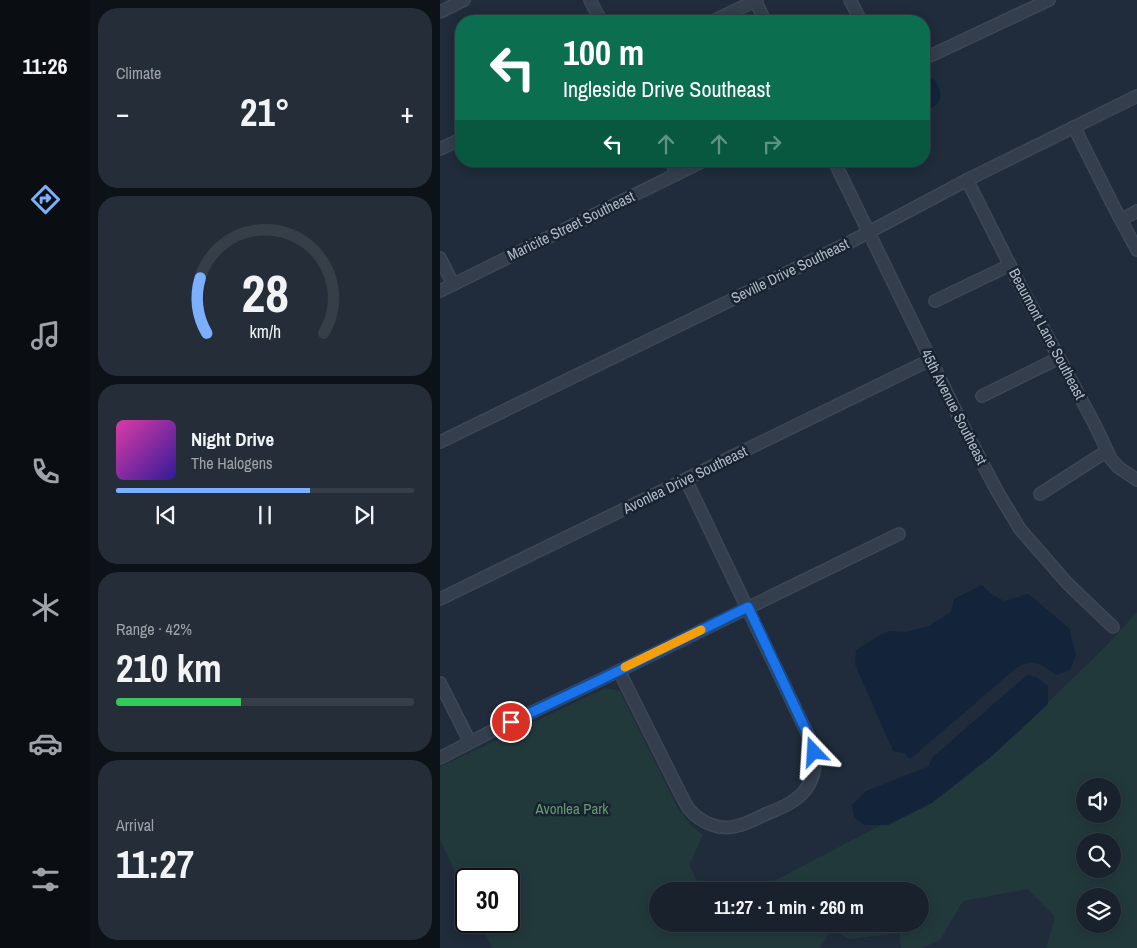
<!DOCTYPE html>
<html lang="en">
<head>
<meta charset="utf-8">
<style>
	:root { --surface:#18212c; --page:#252e38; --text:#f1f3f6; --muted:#9fa3a9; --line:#363e48; --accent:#7dafff }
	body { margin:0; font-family:"Archivo Narrow",sans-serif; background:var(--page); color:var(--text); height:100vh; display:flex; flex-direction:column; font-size:19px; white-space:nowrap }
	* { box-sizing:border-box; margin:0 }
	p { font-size:16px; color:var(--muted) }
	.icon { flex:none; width:28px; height:28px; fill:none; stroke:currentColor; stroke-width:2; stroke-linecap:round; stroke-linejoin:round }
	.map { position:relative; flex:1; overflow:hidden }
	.panel { display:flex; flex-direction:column; gap:8px; padding:8px; background:#0d1218; width:350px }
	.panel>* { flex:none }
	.banner { position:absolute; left:15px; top:15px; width:475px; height:152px; border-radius:20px; box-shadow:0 2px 12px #0003,0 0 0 1px var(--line); background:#0b6e4f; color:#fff; overflow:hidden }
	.controls { position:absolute; left:636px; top:778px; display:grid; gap:10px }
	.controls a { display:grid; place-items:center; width:45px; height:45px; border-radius:50%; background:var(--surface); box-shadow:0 2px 12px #0003,0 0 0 1px var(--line); font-size:25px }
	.speed { position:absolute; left:15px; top:868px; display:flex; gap:10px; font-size:25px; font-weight:700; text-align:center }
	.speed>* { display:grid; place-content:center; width:65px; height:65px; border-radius:50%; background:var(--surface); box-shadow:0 2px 12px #0003,0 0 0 1px var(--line); line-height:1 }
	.speed .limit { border:2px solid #111; border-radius:8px; background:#fff; color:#111 }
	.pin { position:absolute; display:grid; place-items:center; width:42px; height:42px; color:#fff; margin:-21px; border:2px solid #fff; border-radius:50%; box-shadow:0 1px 5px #0007 }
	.me { position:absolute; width:55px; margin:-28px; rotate:340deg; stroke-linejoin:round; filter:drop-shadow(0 0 4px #0008) }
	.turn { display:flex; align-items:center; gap:18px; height:105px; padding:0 25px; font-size:22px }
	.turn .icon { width:65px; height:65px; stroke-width:2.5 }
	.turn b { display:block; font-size:35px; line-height:42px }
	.lanes { display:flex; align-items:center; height:48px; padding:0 25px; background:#0003; justify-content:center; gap:25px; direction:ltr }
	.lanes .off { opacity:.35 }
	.big { font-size:38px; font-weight:700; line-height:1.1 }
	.panel .widget { flex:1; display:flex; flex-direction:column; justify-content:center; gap:8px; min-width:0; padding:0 18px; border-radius:20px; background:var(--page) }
	.panel .dial { align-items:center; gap:0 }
	.dial svg { height:130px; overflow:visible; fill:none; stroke:var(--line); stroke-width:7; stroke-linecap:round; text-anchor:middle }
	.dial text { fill:var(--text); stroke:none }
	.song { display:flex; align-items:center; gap:15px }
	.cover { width:60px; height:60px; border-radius:8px; background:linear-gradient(135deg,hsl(320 70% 55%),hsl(250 70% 35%)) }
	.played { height:5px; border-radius:2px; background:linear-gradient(90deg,var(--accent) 65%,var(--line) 65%) }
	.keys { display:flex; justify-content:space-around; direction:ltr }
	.heat { display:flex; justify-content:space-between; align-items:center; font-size:28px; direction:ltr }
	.charge { height:8px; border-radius:4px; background:linear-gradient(90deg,#34c759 42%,var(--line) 0) }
	.trip { position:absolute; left:209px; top:882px; width:280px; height:50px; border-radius:25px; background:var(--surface); box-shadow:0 2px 12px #0003,0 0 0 1px var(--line); font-weight:700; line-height:50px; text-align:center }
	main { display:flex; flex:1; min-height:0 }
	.tabs { display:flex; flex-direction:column; width:90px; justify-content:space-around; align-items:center; background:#0a0d12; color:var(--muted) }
	.tabs .icon { width:35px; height:35px }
	.tabs .current { color:var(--accent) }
	.tabs b { font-size:22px; color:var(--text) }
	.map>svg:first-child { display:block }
	.green { fill:#22393c; fill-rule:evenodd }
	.water { fill:#132339 }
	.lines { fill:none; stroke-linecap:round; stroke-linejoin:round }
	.minor-casing { stroke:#3d4755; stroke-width:14 }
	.minor { stroke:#343e4c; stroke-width:11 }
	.route-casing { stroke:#114b97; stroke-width:12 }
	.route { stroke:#1a73e8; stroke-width:9 }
	.slow { stroke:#f59e0b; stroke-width:9 }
	.labels { text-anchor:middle; stroke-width:5; stroke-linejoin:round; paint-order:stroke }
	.street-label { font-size:15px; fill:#afb9c8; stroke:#192330 }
	.park-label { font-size:15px; fill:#649a71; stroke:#192330 }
</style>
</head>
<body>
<main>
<nav class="tabs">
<b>11:26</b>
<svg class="icon current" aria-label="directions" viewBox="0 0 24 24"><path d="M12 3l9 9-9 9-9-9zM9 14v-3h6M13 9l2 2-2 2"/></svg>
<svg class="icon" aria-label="music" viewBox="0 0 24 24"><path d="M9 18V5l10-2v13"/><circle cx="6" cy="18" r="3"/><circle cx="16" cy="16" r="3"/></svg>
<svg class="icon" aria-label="phone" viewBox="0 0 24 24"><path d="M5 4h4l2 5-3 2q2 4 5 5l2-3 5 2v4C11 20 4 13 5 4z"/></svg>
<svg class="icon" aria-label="climate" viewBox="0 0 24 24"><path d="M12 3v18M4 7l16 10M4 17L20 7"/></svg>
<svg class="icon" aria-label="car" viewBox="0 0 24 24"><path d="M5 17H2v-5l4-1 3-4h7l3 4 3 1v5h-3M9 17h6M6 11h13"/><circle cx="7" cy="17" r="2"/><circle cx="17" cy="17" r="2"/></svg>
<svg class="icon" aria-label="filters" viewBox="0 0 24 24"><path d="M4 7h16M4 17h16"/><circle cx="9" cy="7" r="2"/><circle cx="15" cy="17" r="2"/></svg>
</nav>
<section class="panel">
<div class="widget"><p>Climate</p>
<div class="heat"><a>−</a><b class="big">21°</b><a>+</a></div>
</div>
<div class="widget dial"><svg viewBox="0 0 100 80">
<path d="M14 69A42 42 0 1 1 86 69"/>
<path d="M14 69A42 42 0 0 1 10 35" stroke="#7dafff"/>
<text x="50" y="56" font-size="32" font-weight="700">28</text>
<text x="50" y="72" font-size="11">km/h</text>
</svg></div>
<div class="widget">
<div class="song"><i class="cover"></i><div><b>Night Drive</b><p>The Halogens</p></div></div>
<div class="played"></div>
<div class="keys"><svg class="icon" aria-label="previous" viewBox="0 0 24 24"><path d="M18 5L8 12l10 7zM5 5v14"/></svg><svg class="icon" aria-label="pause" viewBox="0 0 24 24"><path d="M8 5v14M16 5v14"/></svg><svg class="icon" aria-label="next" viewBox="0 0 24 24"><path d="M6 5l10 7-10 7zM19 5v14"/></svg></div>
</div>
<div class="widget"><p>Range · 42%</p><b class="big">210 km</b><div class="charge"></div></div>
<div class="widget"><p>Arrival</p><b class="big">11:27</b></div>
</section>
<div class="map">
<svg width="697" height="948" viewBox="0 0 697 948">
	<rect width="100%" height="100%" fill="#202c3b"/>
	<!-- green -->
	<path class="green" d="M697,612V948H606L615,917L588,889L523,901L500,940L482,948H461L460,933L409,939L392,929L380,948H52L39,921H69V879H26V894L0,840V767L165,688L180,691L239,810L252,826L263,835L249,865L262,891H218V924H480V891H315L489,800L575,735L670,642ZM645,786H672V814H645ZM645,841H672V869H645ZM645,896H672V924H645Z"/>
	<!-- water -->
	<g class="water">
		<path d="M490,78L494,79C505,97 502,103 484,112V80Z"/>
		<path d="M542,585L551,594L564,601L588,594L630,629L632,641L636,654L630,670L616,675C600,664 593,657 575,669L470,759L464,753L453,751L415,664L416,650L440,635L450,631L465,632L489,626L511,612L514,599Z"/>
		<path d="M587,675L596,677L608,686V704L552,756L492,803L448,825H424L414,817L412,805L426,791L469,774L488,767L493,757Z"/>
	</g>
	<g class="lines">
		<defs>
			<g id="minor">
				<path d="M150,0L161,21"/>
				<path d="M315,0L325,21"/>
				<path d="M410,0L421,21"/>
				<path d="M0,12L24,0"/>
				<path d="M273,21L317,0"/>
				<path d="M484,58L494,54L609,0"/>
				<path d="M634,127L673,205L697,250"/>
				<path d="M0,149L21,139"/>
				<path d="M231,161L237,174"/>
				<path d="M394,161L524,428L557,491L580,529L627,583L673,627"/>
				<path d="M527,180L579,283L655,425L671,459L678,467L697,480"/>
				<path d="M681,220L697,211"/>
				<path d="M0,258L13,284"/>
				<path d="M0,291L263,161"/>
				<path d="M495,301L570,265"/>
				<path d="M542,396L619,358"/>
				<path d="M0,442L412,241L527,180L697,96"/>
				<path d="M600,494L667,451"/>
				<path d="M0,599L490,360"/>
				<path d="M179,671L240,793C243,798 246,805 249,809C261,823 280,831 297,826C307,824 317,818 326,814C335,810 345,807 353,801C366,793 375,778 375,763C375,754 372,745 369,737L246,480"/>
				<path d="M0,683L30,742"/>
				<path d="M0,758L54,730L158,681L459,534"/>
			</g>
		</defs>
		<!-- minor casing -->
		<use href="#minor" class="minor-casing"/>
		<!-- minor -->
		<use href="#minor" class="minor"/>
	</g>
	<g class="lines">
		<defs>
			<path id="route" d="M71,722L158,681L308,607L369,737L374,752"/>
		</defs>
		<!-- route casing -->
		<use href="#route" class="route-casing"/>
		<!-- route -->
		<use href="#route" class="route"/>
		<!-- slow -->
		<path class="slow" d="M185,667L261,630"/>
	</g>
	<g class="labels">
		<!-- street labels -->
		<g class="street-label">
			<text transform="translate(131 226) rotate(-26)" y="5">Maricite Street Southeast</text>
			<text transform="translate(350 271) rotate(-26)" y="5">Seville Drive Southeast</text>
			<text transform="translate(607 334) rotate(62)" y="5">Beaumont Lane Southeast</text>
			<text transform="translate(514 407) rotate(63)" y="5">45th Avenue Southeast</text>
			<text transform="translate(245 480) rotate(-26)" y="5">Avonlea Drive Southeast</text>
		</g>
		<!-- park labels -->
		<g class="park-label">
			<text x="132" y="814">Avonlea Park</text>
		</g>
	</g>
</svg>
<div class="controls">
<a><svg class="icon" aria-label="sound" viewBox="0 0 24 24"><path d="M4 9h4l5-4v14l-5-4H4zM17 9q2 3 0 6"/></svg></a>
<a><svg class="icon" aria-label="search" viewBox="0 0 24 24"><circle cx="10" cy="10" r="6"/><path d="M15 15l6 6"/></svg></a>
<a><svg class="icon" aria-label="layers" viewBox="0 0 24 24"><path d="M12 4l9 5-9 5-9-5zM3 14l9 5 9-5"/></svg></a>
</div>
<div class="speed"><div class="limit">30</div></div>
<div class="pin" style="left:71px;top:722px;background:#d93025"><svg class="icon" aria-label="arrive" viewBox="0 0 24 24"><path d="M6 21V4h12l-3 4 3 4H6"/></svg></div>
<svg class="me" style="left:374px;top:752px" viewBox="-20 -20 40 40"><path d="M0-17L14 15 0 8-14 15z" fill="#1a73e8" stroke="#fff" stroke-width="4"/></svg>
<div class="trip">11:27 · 1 min · 260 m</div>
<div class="banner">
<div class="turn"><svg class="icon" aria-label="left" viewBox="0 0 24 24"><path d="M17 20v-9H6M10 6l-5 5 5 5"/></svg><div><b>100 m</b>Ingleside Drive Southeast</div></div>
<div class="lanes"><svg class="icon" aria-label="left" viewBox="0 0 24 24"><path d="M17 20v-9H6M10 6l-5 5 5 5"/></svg><svg class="icon off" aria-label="ahead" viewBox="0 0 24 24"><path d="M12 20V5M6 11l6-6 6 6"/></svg><svg class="icon off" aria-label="ahead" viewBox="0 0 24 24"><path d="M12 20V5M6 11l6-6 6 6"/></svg><svg class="icon off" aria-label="right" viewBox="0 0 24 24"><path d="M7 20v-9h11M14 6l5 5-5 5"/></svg></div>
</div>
</div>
</main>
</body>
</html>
